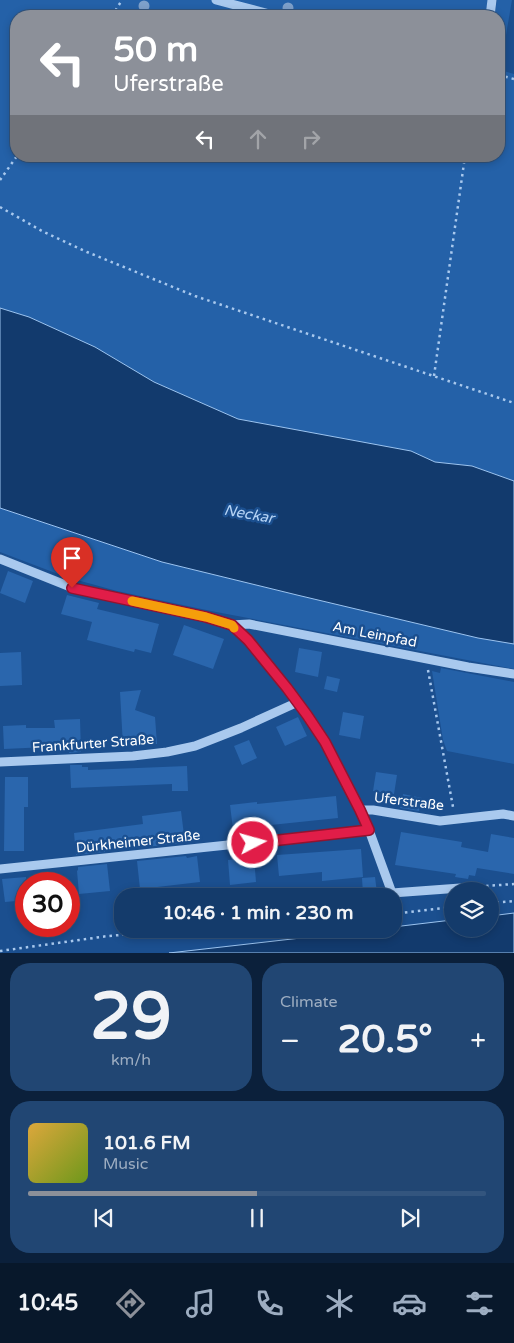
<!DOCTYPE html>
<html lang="en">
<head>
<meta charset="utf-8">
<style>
	:root { --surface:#143b6b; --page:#214673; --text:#f1f3f6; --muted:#9dadc1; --line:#33557e; --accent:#8c9099 }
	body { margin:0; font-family:"Varela Round",sans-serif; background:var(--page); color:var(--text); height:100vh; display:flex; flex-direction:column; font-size:19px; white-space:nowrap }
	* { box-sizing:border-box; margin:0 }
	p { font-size:16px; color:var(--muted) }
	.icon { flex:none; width:28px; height:28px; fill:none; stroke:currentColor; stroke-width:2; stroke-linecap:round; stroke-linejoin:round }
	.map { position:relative; height:953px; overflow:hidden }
	.drawer { display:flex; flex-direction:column; gap:10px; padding:10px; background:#0b203b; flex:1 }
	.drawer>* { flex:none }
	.top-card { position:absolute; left:10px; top:10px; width:495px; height:152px; border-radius:20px; box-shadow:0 2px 8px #0003,0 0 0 1px var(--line); background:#8c9099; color:#fff; overflow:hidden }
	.buttons { position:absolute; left:444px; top:882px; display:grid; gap:10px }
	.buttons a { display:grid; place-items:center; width:55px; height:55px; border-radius:50%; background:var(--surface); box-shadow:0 2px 8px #0003,0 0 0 1px var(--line); font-size:25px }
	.speed { position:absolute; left:15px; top:872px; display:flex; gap:10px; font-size:25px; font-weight:700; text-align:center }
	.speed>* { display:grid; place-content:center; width:65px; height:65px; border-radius:50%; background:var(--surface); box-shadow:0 2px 8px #0003,0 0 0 1px var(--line); line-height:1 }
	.speed .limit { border:8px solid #d22; background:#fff; color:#111 }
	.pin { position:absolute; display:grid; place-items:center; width:42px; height:42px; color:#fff; margin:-51px -21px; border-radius:50% 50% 50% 0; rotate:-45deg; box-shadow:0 0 5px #0007 }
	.pin .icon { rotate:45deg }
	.me { position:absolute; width:55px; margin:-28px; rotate:84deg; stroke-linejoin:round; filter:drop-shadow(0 0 4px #0008) }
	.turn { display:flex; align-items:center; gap:18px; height:105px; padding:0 20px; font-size:22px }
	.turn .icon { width:65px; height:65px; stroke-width:2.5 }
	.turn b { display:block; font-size:35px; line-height:42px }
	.lanes { display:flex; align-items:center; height:48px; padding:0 20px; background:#0003; justify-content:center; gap:25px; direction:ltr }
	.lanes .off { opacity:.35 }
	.big { font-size:38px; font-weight:700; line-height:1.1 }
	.drawer .widget { flex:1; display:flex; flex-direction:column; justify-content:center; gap:8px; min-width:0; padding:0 18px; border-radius:20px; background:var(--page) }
	.drawer .dial { align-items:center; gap:0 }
	.dial b { font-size:65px; line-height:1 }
	.song { display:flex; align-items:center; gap:15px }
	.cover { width:60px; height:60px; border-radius:8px; background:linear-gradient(135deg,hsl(40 70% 55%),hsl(80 70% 35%)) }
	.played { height:5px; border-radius:2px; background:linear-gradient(90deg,var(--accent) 50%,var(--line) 50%) }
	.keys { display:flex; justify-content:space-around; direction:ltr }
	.heat { display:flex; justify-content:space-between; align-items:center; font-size:28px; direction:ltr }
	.drawer .tiles { flex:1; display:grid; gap:10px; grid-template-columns:1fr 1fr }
	.widget:last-child { grid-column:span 2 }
	.trip { position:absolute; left:114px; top:888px; width:288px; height:50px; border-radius:20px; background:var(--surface); box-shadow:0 2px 8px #0003,0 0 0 1px var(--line); font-weight:700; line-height:50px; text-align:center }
	.tab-bar { display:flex; height:80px; justify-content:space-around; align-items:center; background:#08182b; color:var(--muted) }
	.tab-bar .icon { width:35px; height:35px }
	.tab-bar .selected { color:var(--accent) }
	.tab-bar b { font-size:22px; color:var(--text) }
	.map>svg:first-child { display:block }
	.green { fill:#2461a8 }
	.water { fill:#123a6d; stroke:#9cc4f0 }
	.building { fill:#2a66ad }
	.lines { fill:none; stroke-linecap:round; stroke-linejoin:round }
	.path { stroke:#a9c9ee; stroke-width:2.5; stroke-dasharray:2.5 4; stroke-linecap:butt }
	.minor { stroke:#a9c9ee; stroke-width:9 }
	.tree { fill:#7ea0ca }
	.route-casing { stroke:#92132f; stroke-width:12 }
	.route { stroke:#e11d48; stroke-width:9 }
	.slow { stroke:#f59e0b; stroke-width:9 }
	.labels { text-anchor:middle; stroke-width:5; stroke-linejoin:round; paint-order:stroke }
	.street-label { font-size:14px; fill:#fff; stroke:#1b4f8f }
	.water-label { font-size:15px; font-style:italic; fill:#b5d3f5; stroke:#1b4f8f }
</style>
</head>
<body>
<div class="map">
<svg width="514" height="953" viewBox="0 0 514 953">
	<rect width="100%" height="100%" fill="#1b4f8f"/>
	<!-- green -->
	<g class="green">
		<path d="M0,0H488L485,16H16V156H499V16H494L497,0H512L500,70L514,74V481L472,466L435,462L411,451L238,419L154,382L95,347L29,317L0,308Z"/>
		<path d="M0,508L162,562L297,595L478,638L514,644V669L211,611L117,591L66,577L0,552Z"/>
		<path d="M441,668L514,682V764L447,751L443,740L432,671L440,673Z"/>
	</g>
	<!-- water -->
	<g class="water">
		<path d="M0,308L29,317L95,347L154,382L238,419L411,451L435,462L472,466L514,481V644L478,638L297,595L162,562L0,508Z"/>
		<path d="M514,913V953H169L380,929H392L393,927L452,920V929H490V916Z"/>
	</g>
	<!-- building -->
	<g class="building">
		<path d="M8,571L33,581L25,603L0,593Z"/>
		<path d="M67,595L99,603L97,609L159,624L151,653L135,649L134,652L87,640L92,622L61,614Z"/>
		<path d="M184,625L224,639L213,669L173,655Z"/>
		<path d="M299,648L322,652L318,677L295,672Z"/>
		<path d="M21,652L22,685L0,686V653Z"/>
		<path d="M327,676L340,679L337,692L324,689Z"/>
		<path d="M141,690L135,710L155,717L157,744L123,746L120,692Z"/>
		<path d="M343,712L364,716L360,739L339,735Z"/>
		<path d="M298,717L307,736L285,746L276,727Z"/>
		<path d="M80,719L81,752L69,753V746L4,749L3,726L26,725V728H55L54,720Z"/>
		<path d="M249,740L257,758L242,765L234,746Z"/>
		<path d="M70,765H82V767H88V770L187,766L188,791H172V784L71,788Z"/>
		<path d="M376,772L397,775L394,794L373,791Z"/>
		<path d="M5,777H28V807H24V851H4Z"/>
		<path d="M403,794L422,798L419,811L400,808Z"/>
		<path d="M336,796L338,818L233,829L230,805L257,802V804Z"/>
		<path d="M181,811L185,843L135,848V846L105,850V852L76,855L74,833L143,824L142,816Z"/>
		<path d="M401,832L462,842L461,847L488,852L491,834L514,838V874L477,868L475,876L469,875L468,879L455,877L456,874L395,865Z"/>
		<path d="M361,849L363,877L322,881V872L279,876L277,855Z"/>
		<path d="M186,856L187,858L197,856L200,882L140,889L137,861Z"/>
		<path d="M254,857L256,882L230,885L228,860Z"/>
		<path d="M107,864L110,891L79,894L77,871L78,870V867Z"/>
		<path d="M26,877V900L5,902L2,879Z"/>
		<path d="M375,877L377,893L363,894L362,878Z"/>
	</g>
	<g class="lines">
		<!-- path -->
		<g class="path">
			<path d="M112,16L122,0"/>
			<path d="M499,75L514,79"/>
			<path d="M0,180L17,156"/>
			<path d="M0,207L42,231L87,252L195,296L514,403"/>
			<path d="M434,376L465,156"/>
			<path d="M428,670L453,807"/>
			<path d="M486,886L514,884"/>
			<path d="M490,903L514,901"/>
			<path d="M392,914L452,907"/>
			<path d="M0,951L108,936L195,929"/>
		</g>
		<!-- minor -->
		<g class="minor">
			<path d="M216,0L277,16"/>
			<path d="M490,16L492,0"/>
			<path d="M0,559L73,588L206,617L231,625L248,639L276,674L298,702L325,742L360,810L369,830L392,893L474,887"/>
			<path d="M231,625L249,624L468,667L514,674"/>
			<path d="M0,762L133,756L167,752L195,746L241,728L298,702"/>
			<path d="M360,810H373L440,821L503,814L514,816"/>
			<path d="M0,869L369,830"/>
		</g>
	</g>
	<!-- trees -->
	<g class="tree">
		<circle cx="144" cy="6" r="5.5"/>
		<circle cx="288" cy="8" r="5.5"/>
	</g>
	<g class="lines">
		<defs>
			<path id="route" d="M72,588L206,617L232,625L248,640L287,688L307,715L325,742L360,810L369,830L253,843"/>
		</defs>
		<!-- route casing -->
		<use href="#route" class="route-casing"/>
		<!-- route -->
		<use href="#route" class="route"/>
		<!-- slow -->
		<path class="slow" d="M132,601L206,617L232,625L234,628"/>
	</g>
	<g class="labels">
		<!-- street labels -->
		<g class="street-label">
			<text transform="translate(375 634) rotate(11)" y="5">Am Leinpfad</text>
			<text transform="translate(93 743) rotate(-4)" y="5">Frankfurter Straße</text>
			<text transform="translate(409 801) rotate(7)" y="5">Uferstraße</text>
			<text transform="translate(138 841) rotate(-6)" y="5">Dürkheimer Straße</text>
		</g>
		<!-- water labels -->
		<g class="water-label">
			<text transform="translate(249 514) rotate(10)" y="5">Neckar</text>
		</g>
	</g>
</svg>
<div class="buttons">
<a><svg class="icon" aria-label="layers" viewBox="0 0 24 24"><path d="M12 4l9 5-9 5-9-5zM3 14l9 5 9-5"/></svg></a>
</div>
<div class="speed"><div class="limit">30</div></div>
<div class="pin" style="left:72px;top:588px;background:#d93025"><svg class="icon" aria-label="arrive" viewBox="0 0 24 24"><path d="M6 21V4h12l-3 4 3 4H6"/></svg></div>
<svg class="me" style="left:253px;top:843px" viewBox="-20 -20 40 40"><circle r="17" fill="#e11d48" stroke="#fff" stroke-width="3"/><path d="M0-11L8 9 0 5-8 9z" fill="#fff"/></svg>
<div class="trip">10:46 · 1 min · 230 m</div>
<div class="top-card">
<div class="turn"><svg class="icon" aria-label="left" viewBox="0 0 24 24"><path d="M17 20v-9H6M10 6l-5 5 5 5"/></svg><div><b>50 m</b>Uferstraße</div></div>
<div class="lanes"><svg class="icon" aria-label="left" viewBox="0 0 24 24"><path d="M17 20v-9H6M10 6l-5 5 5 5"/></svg><svg class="icon off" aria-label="ahead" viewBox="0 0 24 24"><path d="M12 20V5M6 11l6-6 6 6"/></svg><svg class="icon off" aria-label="right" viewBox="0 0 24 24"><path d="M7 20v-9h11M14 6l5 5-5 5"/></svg></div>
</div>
</div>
<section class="drawer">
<div class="tiles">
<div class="widget dial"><b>29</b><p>km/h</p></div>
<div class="widget"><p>Climate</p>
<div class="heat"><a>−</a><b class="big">20.5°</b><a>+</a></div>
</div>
<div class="widget">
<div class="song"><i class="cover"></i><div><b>101.6 FM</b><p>Music</p></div></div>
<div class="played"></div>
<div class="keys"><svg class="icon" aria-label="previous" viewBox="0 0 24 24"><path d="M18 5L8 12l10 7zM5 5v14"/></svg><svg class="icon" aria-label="pause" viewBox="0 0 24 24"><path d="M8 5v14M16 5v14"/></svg><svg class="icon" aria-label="next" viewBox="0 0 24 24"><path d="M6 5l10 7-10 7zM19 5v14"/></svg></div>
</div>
</div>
</section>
<nav class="tab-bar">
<b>10:45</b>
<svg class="icon selected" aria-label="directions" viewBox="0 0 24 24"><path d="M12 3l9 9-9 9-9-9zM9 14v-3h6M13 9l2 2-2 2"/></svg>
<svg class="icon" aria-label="music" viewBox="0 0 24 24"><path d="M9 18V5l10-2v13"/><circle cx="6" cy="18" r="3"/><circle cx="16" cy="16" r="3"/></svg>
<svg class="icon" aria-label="phone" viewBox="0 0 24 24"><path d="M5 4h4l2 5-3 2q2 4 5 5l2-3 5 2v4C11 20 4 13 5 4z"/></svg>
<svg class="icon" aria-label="climate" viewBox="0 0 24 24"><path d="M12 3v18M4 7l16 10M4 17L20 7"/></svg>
<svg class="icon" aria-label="car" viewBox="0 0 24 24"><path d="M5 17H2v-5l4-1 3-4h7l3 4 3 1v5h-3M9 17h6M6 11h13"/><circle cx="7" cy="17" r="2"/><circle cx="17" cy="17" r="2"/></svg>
<svg class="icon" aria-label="filters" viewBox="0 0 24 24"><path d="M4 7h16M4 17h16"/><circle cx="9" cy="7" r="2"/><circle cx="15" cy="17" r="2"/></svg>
</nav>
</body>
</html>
